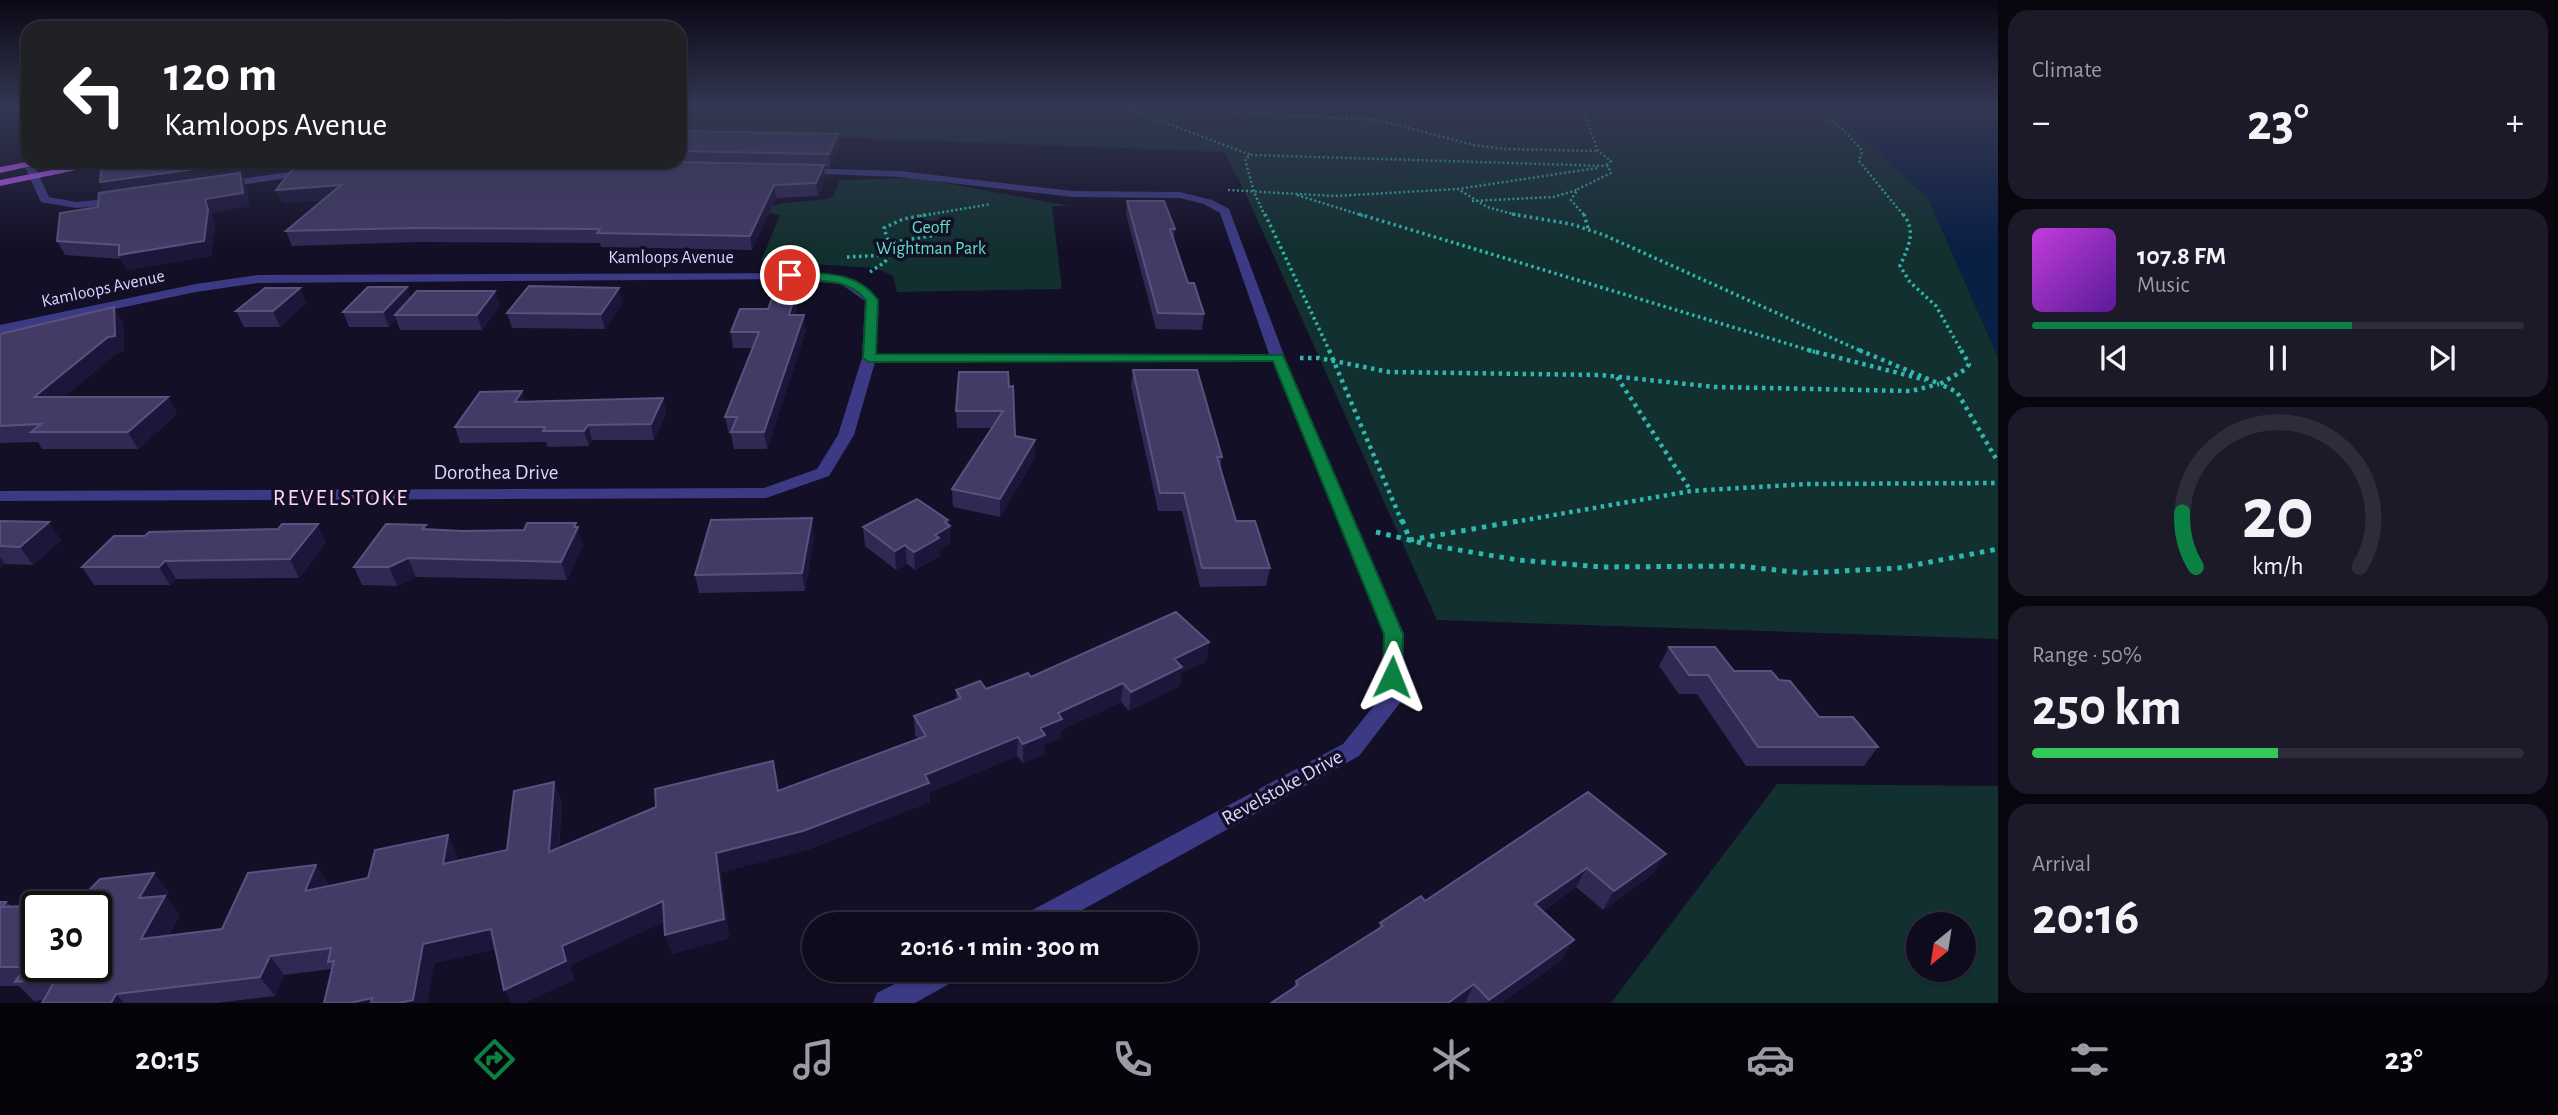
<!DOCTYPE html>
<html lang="en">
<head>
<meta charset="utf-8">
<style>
	:root { --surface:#0e0b1c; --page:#1c1929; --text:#f1f3f6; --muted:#9b9ba3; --line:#2e2b3b; --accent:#0b8043 }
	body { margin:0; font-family:"Alegreya Sans",sans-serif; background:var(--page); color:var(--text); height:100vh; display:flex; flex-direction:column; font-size:26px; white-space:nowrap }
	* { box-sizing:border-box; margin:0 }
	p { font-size:23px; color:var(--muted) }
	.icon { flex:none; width:38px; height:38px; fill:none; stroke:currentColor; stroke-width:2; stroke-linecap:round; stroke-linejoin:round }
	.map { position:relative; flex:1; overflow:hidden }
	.details { display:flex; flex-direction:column; gap:10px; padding:10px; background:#08060f; width:560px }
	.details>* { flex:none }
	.guide { position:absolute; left:21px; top:21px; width:665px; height:147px; border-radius:21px; box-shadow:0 2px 5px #0004,0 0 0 2px var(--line); background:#202124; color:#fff; overflow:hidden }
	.needle { width:46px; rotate:210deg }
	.fabs { position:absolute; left:1906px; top:912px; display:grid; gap:14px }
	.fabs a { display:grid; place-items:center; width:70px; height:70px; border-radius:50%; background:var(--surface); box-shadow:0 2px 5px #0004,0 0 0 2px var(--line); font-size:35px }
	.speed { position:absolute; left:21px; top:891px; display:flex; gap:14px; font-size:35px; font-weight:700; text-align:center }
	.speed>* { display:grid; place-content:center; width:91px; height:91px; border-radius:50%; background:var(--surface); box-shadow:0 2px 5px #0004,0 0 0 2px var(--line); line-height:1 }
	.speed .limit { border:4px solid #111; border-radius:10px; background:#fff; color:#111 }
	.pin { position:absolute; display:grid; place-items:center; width:60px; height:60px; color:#fff; margin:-30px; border:4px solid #fff; border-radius:50%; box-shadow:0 2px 7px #0007 }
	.me { position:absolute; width:77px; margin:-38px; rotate:2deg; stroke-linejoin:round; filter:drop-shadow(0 0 5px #0008) }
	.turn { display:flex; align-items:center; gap:24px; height:147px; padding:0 28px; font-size:32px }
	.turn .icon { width:91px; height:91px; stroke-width:2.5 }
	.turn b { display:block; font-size:49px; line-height:60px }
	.big { font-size:52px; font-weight:600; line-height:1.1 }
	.details .widget { flex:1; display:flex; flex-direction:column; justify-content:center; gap:10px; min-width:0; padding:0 24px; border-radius:21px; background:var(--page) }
	.details .dial { align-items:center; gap:0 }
	.dial svg { height:182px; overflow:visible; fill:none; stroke:var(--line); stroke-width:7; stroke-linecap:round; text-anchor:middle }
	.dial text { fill:var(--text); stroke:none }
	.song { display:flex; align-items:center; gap:21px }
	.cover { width:84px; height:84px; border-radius:10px; background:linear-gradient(135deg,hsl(290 70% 55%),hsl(270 70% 35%)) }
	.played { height:7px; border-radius:4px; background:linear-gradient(90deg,var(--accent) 65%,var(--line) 65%) }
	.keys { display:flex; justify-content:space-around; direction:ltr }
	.heat { display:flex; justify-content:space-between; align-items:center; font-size:38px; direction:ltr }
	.charge { height:10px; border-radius:5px; background:linear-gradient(90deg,#34c759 50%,var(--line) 0) }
	.trip { position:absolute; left:802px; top:912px; width:396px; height:70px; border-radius:35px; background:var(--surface); box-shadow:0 2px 5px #0004,0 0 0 2px var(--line); font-weight:600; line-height:70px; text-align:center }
	.dock { display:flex; height:112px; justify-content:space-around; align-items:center; background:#06040b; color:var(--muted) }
	.dock .icon { width:49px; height:49px }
	.dock .selected { color:var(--accent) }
	.dock b { font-size:32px; color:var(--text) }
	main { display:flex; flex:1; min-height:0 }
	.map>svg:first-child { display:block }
	.green { fill:#12302f; fill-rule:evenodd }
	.water { fill:#0a1f44 }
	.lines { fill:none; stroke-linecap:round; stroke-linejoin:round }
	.path-far3 { stroke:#2fb8b0; stroke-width:2.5; stroke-dasharray:2 2.5; stroke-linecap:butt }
	.path-far2 { stroke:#2fb8b0; stroke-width:3.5; stroke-dasharray:2.5 3.5; stroke-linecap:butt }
	.path-far1 { stroke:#2fb8b0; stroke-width:4.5; stroke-dasharray:3.5 4.5; stroke-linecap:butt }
	.path { stroke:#2fb8b0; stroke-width:5; stroke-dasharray:4.5 6; stroke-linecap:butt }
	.street { fill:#3d3a85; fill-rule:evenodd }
	.primary { fill:#c25bff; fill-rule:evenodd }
	.wall { fill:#312854 }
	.shaded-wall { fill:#1d163a }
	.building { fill:#433a66; stroke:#5a527e; stroke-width:2; fill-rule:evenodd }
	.route { fill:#0b8043; stroke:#07532c; stroke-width:2 }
	.labels { text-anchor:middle; stroke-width:7; stroke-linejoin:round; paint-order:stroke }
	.far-park-label { font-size:18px; fill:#5fe0c0; stroke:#130f26 }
	.far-street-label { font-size:18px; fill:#d9d4ff; stroke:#130f26 }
	.street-label { font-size:21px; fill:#d9d4ff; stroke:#130f26 }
	.neighbourhood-label { font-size:23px; letter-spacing:2px; fill:#ffd6f0; stroke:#130f26 }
</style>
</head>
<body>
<main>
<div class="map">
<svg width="1998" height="1003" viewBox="0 0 1998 1003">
	<rect width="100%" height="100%" fill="#130f26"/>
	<!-- green -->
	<g class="green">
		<path d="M679,107H1829L1928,198L1998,357V639L1437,620L1245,192L1224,152L679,131Z"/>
		<path d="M918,178L1070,206H1052L1062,289L897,292L893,276L876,268L761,261L780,215L762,211C782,198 811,204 833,197L840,180Z"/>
		<path d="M1777,784L1998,786V1003H1611ZM1918,924H1964V970H1918Z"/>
	</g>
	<!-- water -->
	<path class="water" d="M1829,107H1998V357L1928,198Z"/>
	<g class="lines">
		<!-- path-far3 -->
		<g class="path-far3">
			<path d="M1124,107L1134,111L1229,112L1228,107"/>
			<path d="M1582,107L1598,151L1611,161L1605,166"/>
			<path d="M1813,107L1839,126L1860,148L1862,152L1859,161L1904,216"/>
			<path d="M1134,111L1251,155"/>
			<path d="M17,112L28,107"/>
			<path d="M1229,112L1378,120L1474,145L1503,149L1598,151"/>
			<path d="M1228,190L1335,196L1458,189"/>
			<path d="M1297,195L1364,216"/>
			<path d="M1472,201L1553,197L1577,190"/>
			<path d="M920,216L991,204"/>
			<path d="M1265,216L1254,192L1245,159L1251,155L1608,166L1611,173L1578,189L1571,200L1585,216"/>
			<path d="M1520,216L1487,207L1458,189L1597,168"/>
		</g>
		<!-- path-far2 -->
		<g class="path-far2">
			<path d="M1265,214L1330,352"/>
			<path d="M1359,214L1815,352"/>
			<path d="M1512,214L1571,224L1604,235L1863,352"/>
			<path d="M1584,214L1588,228"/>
			<path d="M1903,214C1917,232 1908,247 1900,266L1910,282L1936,306L1962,352"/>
			<path d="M888,243L936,235"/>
			<path d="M847,257L888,255"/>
			<path d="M870,272L885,262L891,251L884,228L903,219L930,214"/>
		</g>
		<!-- path-far1 -->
		<g class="path-far1">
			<path d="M1329,350L1402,522"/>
			<path d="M1808,350L1926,380"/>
			<path d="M1859,350L1940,384"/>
			<path d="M1961,350L1969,364L1966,369L1940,384L1957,392L1998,462"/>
			<path d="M1300,358H1319L1389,372L1601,375L1715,387L1911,391L1939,384"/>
			<path d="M1617,377L1691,491"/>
			<path d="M1514,522L1691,491L1807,484L1998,483"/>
		</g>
		<!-- path -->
		<g class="path">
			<path d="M1402,520L1410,540L1524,520"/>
			<path d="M1376,532L1435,546L1518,560L1601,567L1738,566L1804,573L1899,568L1998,549"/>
		</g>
		<!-- street -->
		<g class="street">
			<path d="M25,163H33L49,197L76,202L120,198L126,201L120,204L76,208L41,202L24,165Z"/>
			<path d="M803,168L900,171L1073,191L1180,192L1212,200L1229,209L1285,358L1404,634L1403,699L1359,756L1057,924H1019L1023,915L1343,744L1381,697L1384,634L1273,362H875L854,435L829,476L766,498L0,501V491L764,488L817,469L838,435L862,358L865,301L841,284L790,279L258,283L196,292L0,333V325L196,284L258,275L824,273L860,283L879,300L876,354H1269L1220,213L1204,204L1180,198L1073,197L900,177L799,173V169Z"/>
			<path d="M310,169L315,172L314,174L220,188L215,185L220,182Z"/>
			<path d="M922,970H962L958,979L915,1003H873L877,993Z"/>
		</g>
		<!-- primary -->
		<g class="primary">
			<path d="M32,161H54L0,173V167Z"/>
			<path d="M98,161H119L0,186V180Z"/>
		</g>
	</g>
	<!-- wall -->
	<g class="wall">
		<path d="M679,131L839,146L830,167H824L825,178L818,196L776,198L752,250L601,247L600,243L417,242L292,246L286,231L323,200L282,203L309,164L307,161H679Z"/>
		<path d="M102,161H242L244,176H242L246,187L249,206L211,213L215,224L211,256L127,270L121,259L65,255L57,241L98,207L106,192Z"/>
		<path d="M1127,201L1175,229L1174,240L1188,283L1204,314L1202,330L1156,329L1126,214Z"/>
		<path d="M803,290L795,315L806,330L767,449H734L731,434H729L725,417L752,348H733L731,332L768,309Z"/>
		<path d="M411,298L500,306L482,330H400L396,319L389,327H349L343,312Z"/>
		<path d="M306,303L280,327H244L236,311Z"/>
		<path d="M622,303L605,329L512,328L507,313Z"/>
		<path d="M114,307L123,323L124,351L117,353L64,397H168L177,414L138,449H42L38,442L0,443V334Z"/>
		<path d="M1133,370L1222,457L1220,468L1236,521L1270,568L1266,586L1200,587L1182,511H1158L1131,386Z"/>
		<path d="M1009,387L1015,436L1035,440V457L1000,517L953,507L952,489L992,428H957L956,411Z"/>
		<path d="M522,391L525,401L663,398L666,414L654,440H592L589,446L548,447L546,442L460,443L455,427Z"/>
		<path d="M948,520L950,544L939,550L940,556L915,570L907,564L896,570L865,546L863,527Z"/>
		<path d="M0,521L61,540L33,565L5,564L0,568Z"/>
		<path d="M428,529L583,545L567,580L416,577L397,586L362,585L354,567Z"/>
		<path d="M814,536L805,591L699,593L695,575Z"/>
		<path d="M326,542L299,578L176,579L170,585H94L82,567Z"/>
		<path d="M1209,642L1206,661L1181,673L1180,686L1129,711L1121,702L1061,730V738L1045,744V754L1023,763L1017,756L930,792V802L807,850L721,872L729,938L672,954L664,922L570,965L574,980L495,949L434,963L427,1003H324L332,969L284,975L275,996L216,1003H42L44,1000L34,1001L19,986H0V902H6L11,906L76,904L169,892L166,897L180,915L169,936L222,929L316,865L328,884L327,886L368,878L457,854L456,861L507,850L562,802L559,848L779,791L918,739L915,735L914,716L956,700V690L986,689L1031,677Z"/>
		<path d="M1669,647L1734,671L1779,680L1819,717L1878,747L1864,766H1746L1697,694H1679L1659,666Z"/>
		<path d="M1588,792L1654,873L1603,910L1576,887L1543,911L1563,959L1501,1003H1271L1293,988L1296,981L1378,929L1380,923L1425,901Z"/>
	</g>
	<!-- shaded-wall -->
	<g class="shaded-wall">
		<path d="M838,134L839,146L830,167L829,154Z"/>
		<path d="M238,161H242L244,176H242L246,187L249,206L211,213L215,224L211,256L127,270L119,255L204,241L107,195L100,182Z"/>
		<path d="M307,161H329L330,163L309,166Z"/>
		<path d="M824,165L825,178L818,196L816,183Z"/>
		<path d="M341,185L346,198L282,203L276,190Z"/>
		<path d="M774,185L776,198L752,250L750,236Z"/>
		<path d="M801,275L803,290L791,330L789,315Z"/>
		<path d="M407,287L412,302L395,315L396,319L389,327L383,312Z"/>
		<path d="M300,288L306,303L280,327L273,311Z"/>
		<path d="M619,288L622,303L605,329L601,314Z"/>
		<path d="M495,291L500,306L482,330L477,315Z"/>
		<path d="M114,307L123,323L124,351L117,353L44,414L34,397Z"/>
		<path d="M804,315L806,330L767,449L764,432Z"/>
		<path d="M522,391L527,407L515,402Z"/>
		<path d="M168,397L177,414L138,449L128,432Z"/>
		<path d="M663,398L666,414L654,440L651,424Z"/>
		<path d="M588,425L592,440L589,446L584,431Z"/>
		<path d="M1035,440V457L1000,517V499Z"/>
		<path d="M812,518L814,536L805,591L802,573Z"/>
		<path d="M948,520V527L950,526V544L939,550L940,556L915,570L914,552L935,535L945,522Z"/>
		<path d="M49,522L61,540L33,565L20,547Z"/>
		<path d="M576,523L583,545L567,580L561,562Z"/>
		<path d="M318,524L326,542L299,578L290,559Z"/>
		<path d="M905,545L907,564L896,570L895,551Z"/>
		<path d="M0,557L5,564L0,568Z"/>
		<path d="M408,558L416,577L397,586L389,567Z"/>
		<path d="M165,561L176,579L170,585L159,567Z"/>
		<path d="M1209,642L1206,661L1181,673L1180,686L1129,711L1131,692L1174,659Z"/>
		<path d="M1123,683L1121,702L1061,730V738L1045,744V754L1023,763V744L1058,713Z"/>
		<path d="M1018,737L1017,756L930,792V802L807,850L721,872L729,938L672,954L665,935L716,853L925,775Z"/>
		<path d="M554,782L562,802L557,871L549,852Z"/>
		<path d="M448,835L457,854L452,883L443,864Z"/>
		<path d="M1666,854L1654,873L1603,910L1614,891Z"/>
		<path d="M316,865L328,884L318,910L305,891Z"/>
		<path d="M1587,868L1576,887L1525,923L1535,904Z"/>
		<path d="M154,873L169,892L166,897L180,915L157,958L141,939L139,898Z"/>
		<path d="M663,901L669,920L570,965L574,980L525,1003H511L504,990L562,946Z"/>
		<path d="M491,929L500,948L434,963L427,1003H399L423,944Z"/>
		<path d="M1574,940L1563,959L1501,1003H1487L1489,1000Z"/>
		<path d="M270,956L284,975L275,996L260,977Z"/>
		<path d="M1474,984L1465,1003H1448Z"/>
		<path d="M116,994L124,1003H111Z"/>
		<path d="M372,998L375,1003H350Z"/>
	</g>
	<!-- building -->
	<g class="building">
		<path d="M679,131L838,134L829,154L679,151Z"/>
		<path d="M102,161H238L239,163L100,182Z"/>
		<path d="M406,161H621L824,165L816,183L774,185L750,236L597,233L600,229L412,228L286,231L341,185L276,190L295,166L325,162Z"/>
		<path d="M240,173L243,193L205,199L208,210L204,241L119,255V245L57,241L60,213L98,207L99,193Z"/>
		<path d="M1127,201H1164L1175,229H1170L1188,283H1194L1204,314L1158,313Z"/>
		<path d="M783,269L801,275L789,315H804L764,432H731L737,417H725L759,332H731L740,309H768Z"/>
		<path d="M529,286L619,288L601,314L507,313Z"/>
		<path d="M368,287H407L383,312H343Z"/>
		<path d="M265,288H300L273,311H236Z"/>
		<path d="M417,291H495L477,315H395Z"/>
		<path d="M114,307L115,336L108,337L34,397H168L128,432H31L41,424L0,426V334Z"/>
		<path d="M1133,370H1197L1222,457H1217L1236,521H1255L1270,568H1202L1184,493H1160Z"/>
		<path d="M959,372H1008L1009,387L1013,386L1015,436L1035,440L1000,499L952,489L1003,411H956Z"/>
		<path d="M522,391L515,402L663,398L651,424L588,425L584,431H543L545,427H455L480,392Z"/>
		<path d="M917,499L948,520L945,522L950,526L935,535L939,538L914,552L905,545L895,551L863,527Z"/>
		<path d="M812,518L802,573L695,575L711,520Z"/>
		<path d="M0,521L49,522L20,547L0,546Z"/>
		<path d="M527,523H576L574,527H578L561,562L408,558L389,567H354L386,524L426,525L422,529L462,531L524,530Z"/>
		<path d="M282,524H318L290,559L165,561L159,567H82L114,536H145L149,532L278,529Z"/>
		<path d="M1176,612L1209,642L1174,659L1182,667L1131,692L1123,683L1058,713L1062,719L1040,728L1045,735L1023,744L1018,737L925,775L929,783L803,831L716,853L724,919L665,935L663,901L562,946L566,961L504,990L491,929L423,944L413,1000L399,1003H371L372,998L350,1003H324L334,961L328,962L331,948L270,956L260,977L116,994L111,1003H42L57,977L15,982L25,967H0V902H6L2,907L76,904L100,879L154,873L139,898L165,896L141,939L222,929L248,873L316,865L305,891L368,878L375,850L448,835L443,864L507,850L514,791L554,782L549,852L656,807L655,789L773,761L778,791L926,736L914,716L961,698L956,690L980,681L986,689L1028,673L1031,677ZM37,906H96V966H37Z"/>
		<path d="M1669,647H1715L1734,671H1771L1779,680L1790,681L1819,717H1853L1878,747H1758L1708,675H1689Z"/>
		<path d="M1588,792L1666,854L1614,891L1587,868L1535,904L1574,940L1489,1000L1474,984L1448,1003H1271L1298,985L1296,981L1383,926L1380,923L1421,896L1425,901Z"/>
	</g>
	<!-- sky -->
	<linearGradient id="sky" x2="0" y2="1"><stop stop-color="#0a0815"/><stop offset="0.43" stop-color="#333752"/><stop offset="1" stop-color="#333752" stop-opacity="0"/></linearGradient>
	<rect width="1998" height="248" fill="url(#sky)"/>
	<!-- route -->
	<path class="route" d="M790,272C823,274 856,270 878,300L876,354L1283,355L1403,634L1402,677L1399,682H1386L1383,677L1384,634L1273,361L869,362L863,358L866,300C846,275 814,283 786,278L784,275Z"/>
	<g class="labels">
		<!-- far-park labels -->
		<g class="far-park-label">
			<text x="931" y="233">Geoff<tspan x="931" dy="21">Wightman Park</tspan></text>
		</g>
		<!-- far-street labels -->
		<g class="far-street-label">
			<text x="671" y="263">Kamloops Avenue</text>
			<text transform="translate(103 288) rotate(-12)" y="6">Kamloops Avenue</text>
		</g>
		<!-- street labels -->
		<g class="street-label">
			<text x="496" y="479">Dorothea Drive</text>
			<text transform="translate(1282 787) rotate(-29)" y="7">Revelstoke Drive</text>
		</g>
		<!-- neighbourhood labels -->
		<g class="neighbourhood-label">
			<text x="341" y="505">REVELSTOKE</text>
		</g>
	</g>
</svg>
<div class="fabs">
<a><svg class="needle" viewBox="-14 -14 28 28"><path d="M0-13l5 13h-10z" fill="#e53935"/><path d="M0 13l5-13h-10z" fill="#9b9ba3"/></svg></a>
</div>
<div class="speed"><div class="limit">30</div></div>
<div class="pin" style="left:790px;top:275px;background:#d93025"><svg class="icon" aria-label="arrive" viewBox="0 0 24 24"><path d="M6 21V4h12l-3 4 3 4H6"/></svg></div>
<svg class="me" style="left:1392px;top:677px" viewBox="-20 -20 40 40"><path d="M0-17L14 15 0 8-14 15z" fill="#0b8043" stroke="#fff" stroke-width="4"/></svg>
<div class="trip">20:16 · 1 min · 300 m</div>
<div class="guide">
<div class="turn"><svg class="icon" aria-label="left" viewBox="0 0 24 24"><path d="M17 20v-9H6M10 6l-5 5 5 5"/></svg><div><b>120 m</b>Kamloops Avenue</div></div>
</div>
</div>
<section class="details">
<div class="widget"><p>Climate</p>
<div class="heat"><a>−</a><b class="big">23°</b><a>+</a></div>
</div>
<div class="widget">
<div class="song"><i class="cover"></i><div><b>107.8 FM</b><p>Music</p></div></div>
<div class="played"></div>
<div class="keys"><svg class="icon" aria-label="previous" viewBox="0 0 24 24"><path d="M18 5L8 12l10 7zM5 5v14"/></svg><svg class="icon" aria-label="pause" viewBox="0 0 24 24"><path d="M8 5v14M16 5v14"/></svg><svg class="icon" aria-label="next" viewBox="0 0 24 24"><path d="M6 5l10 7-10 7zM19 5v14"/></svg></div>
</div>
<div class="widget dial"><svg viewBox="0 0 100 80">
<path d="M14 69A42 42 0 1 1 86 69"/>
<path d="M14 69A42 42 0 0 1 8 45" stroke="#0b8043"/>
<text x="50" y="56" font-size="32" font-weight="700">20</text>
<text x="50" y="72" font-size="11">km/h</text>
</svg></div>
<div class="widget"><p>Range · 50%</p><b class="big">250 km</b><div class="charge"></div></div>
<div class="widget"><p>Arrival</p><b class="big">20:16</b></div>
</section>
</main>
<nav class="dock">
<b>20:15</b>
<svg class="icon selected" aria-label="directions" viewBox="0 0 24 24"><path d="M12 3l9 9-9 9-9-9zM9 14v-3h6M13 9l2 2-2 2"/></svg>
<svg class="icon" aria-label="music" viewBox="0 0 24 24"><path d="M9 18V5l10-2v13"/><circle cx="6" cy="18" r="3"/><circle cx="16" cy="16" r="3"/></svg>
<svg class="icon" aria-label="phone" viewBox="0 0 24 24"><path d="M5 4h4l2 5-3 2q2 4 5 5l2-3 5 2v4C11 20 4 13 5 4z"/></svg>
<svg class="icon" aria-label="climate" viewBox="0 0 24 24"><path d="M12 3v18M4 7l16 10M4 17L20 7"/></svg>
<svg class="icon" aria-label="car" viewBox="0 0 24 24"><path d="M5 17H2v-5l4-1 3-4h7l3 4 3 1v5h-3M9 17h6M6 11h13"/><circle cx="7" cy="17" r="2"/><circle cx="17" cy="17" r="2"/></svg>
<svg class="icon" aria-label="filters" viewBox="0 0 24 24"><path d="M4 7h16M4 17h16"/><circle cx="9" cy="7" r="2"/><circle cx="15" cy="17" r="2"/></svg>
<b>23°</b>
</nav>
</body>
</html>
